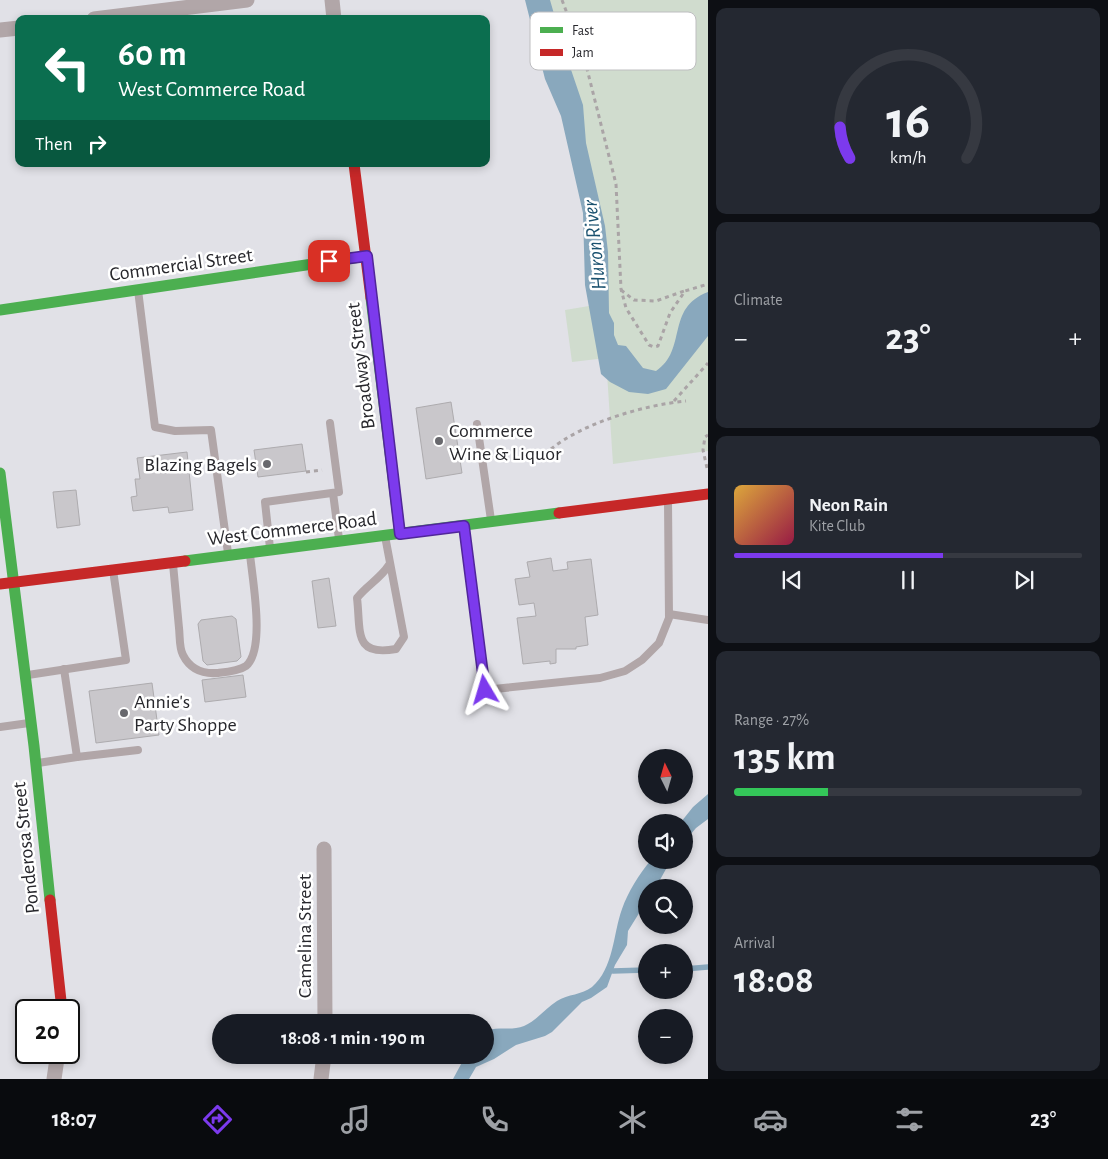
<!DOCTYPE html>
<html lang="en">
<head>
<meta charset="utf-8">
<style>
	:root { --surface:#171b24; --page:#242831; --text:#f1f3f6; --muted:#9ea1a6; --line:#363941; --accent:#7c3aed }
	body { margin:0; font-family:"Alegreya Sans",sans-serif; background:var(--page); color:var(--text); height:100vh; display:flex; flex-direction:column; font-size:19px; white-space:nowrap }
	* { box-sizing:border-box; margin:0 }
	p { font-size:16px; color:var(--muted) }
	.icon { flex:none; width:28px; height:28px; fill:none; stroke:currentColor; stroke-width:2; stroke-linecap:round; stroke-linejoin:round }
	.map { position:relative; flex:1; overflow:hidden }
	.sheet { display:flex; flex-direction:column; gap:8px; padding:8px; background:#0d0f14; width:400px }
	.sheet>* { flex:none }
	.top-card { position:absolute; left:15px; top:15px; width:475px; height:152px; border-radius:10px; box-shadow:0 2px 8px #0003; background:#0b6e4f; color:#fff; overflow:hidden }
	.needle { width:32px; rotate:355deg }
	.buttons { position:absolute; left:638px; top:749px; display:grid; gap:10px }
	.buttons a { display:grid; place-items:center; width:55px; height:55px; border-radius:50%; background:var(--surface); box-shadow:0 2px 8px #0003; font-size:25px }
	.speed { position:absolute; left:15px; top:999px; display:flex; gap:10px; font-size:25px; font-weight:700; text-align:center }
	.speed>* { display:grid; place-content:center; width:65px; height:65px; border-radius:50%; background:var(--surface); box-shadow:0 2px 8px #0003; line-height:1 }
	.speed .limit { border:2px solid #111; border-radius:8px; background:#fff; color:#111 }
	.pin { position:absolute; display:grid; place-items:center; width:42px; height:42px; color:#fff; margin:-21px; border-radius:10px; box-shadow:0 2px 8px #0006 }
	.me { position:absolute; width:55px; margin:-28px; rotate:353deg; stroke-linejoin:round; filter:drop-shadow(0 0 4px #0008) }
	.turn { display:flex; align-items:center; gap:18px; height:105px; padding:0 20px; font-size:22px }
	.turn .icon { width:65px; height:65px; stroke-width:2.5 }
	.turn b { display:block; font-size:35px; line-height:42px }
	.then { display:flex; align-items:center; height:48px; padding:0 20px; background:#0003; gap:10px; font-size:19px }
	.big { font-size:38px; font-weight:700; line-height:1.1 }
	.sheet .tile { flex:1; display:flex; flex-direction:column; justify-content:center; gap:8px; min-width:0; padding:0 18px; border-radius:10px; background:var(--page) }
	.sheet .dial { align-items:center; gap:0 }
	.dial svg { height:130px; overflow:visible; fill:none; stroke:var(--line); stroke-width:7; stroke-linecap:round; text-anchor:middle }
	.dial text { fill:var(--text); stroke:none }
	.song { display:flex; align-items:center; gap:15px }
	.cover { width:60px; height:60px; border-radius:8px; background:linear-gradient(135deg,hsl(40 70% 55%),hsl(340 70% 35%)) }
	.played { height:5px; border-radius:2px; background:linear-gradient(90deg,var(--accent) 60%,var(--line) 60%) }
	.keys { display:flex; justify-content:space-around; direction:ltr }
	.heat { display:flex; justify-content:space-between; align-items:center; font-size:28px; direction:ltr }
	.charge { height:8px; border-radius:4px; background:linear-gradient(90deg,#34c759 27%,var(--line) 0) }
	.trip { position:absolute; left:212px; top:1014px; width:282px; height:50px; border-radius:25px; background:var(--surface); box-shadow:0 2px 8px #0003; font-weight:700; line-height:50px; text-align:center }
	.tabs { display:flex; height:80px; justify-content:space-around; align-items:center; background:#090b0e; color:var(--muted) }
	.tabs .icon { width:35px; height:35px }
	.tabs .on { color:var(--accent) }
	.tabs b { font-size:22px; color:var(--text) }
	main { display:flex; flex:1; min-height:0 }
	.map>svg:first-child { display:block }
	.green { fill:#d0dcce }
	.water { fill:#89a8bd }
	.lines { fill:none; stroke-linecap:round; stroke-linejoin:round }
	.stream { stroke:#89a8bd; stroke-width:5.5 }
	.building { fill:#c9c7cb; stroke:#adabae }
	.path { stroke:#aaa4a6; stroke-width:3; stroke-dasharray:4 4; stroke-linecap:butt }
	.lane { stroke:#b1a6a8; stroke-width:8 }
	.street { stroke:#b1a6a8; stroke-width:15 }
	.fast { stroke:#4caf50; stroke-width:11 }
	.jam { stroke:#c62828; stroke-width:11 }
	.route-casing { stroke:#51269a; stroke-width:12 }
	.route { stroke:#7c3aed; stroke-width:9 }
	.poi-dot { fill:#68686d; stroke:#fff; stroke-width:2 }
	.labels { text-anchor:middle; stroke-width:5; stroke-linejoin:round; paint-order:stroke }
	.street-label { font-size:20px; fill:#27272c; stroke:#fff }
	.poi-label { font-size:20px; fill:#27272c; stroke:#fff; text-anchor:start }
	.water-label { font-size:21px; font-style:italic; fill:#1a516f; stroke:#fff }
	.key { fill:#fff; stroke:#bebec0; stroke-width:1 }
	.key-label { font-size:14px; fill:#27272c }
</style>
</head>
<body>
<main>
<div class="map">
<svg width="708" height="1079" viewBox="0 0 708 1079">
	<rect width="100%" height="100%" fill="#e1e1e7"/>
	<!-- green -->
	<path class="green" d="M540,0H708V451L613,464L606,358L572,362L565,310L601,304L594,223Z"/>
	<!-- water -->
	<g class="water">
		<path d="M525,0H550L565,52L583,105L586,143L605,226L608,252L609,313L614,323V335L618,345L626,346L643,368L656,371C688,350 665,308 708,292V336L666,389L648,394L629,392L610,382L601,374L585,285L583,213L561,116L545,79Z"/>
		<path d="M708,794V819L696,828L684,842V822H681L693,807Z"/>
		<path d="M651,860H671L656,887L646,888V902L628,931L627,945L615,965L607,987L591,998L582,1002L552,1032L545,1036L516,1045L494,1059L476,1067L469,1079H453L466,1055H486V1031C498,1026 512,1031 524,1026C536,1021 546,1008 557,1001C568,994 582,995 592,987C614,968 613,934 622,909C628,892 639,874 651,860Z"/>
	</g>
	<g class="lines">
		<!-- stream -->
		<g class="stream">
			<path d="M684,969L708,967"/>
			<path d="M613,971L646,970"/>
		</g>
	</g>
	<!-- building -->
	<g class="building">
		<path d="M451,402L462,473L426,479L416,408Z"/>
		<path d="M302,444L306,471L258,477L254,450Z"/>
		<path d="M187,452L193,510L169,513L168,507L133,511L131,497L137,496L135,479H140L137,458Z"/>
		<path d="M76,490L80,525L57,528L53,492Z"/>
		<path d="M551,558L553,571L568,569L567,562L591,559L598,615L585,617L588,645L576,647V649H556V663L550,664V661L523,664L517,618L536,616L534,603L519,605L515,579L530,577L527,562Z"/>
		<path d="M329,578L336,626L318,628L312,581Z"/>
		<path d="M232,616L236,619L241,657L237,661L207,665L203,661L198,624L201,620Z"/>
		<path d="M243,675L246,697L205,702L202,680Z"/>
		<path d="M152,683L159,735L96,743L89,691Z"/>
	</g>
	<g class="lines">
		<!-- path -->
		<g class="path">
			<path d="M562,0L585,61L616,184L621,289L626,308L649,345L654,347L658,346L670,313L685,291L708,284"/>
			<path d="M621,290L634,300L656,301L684,291"/>
			<path d="M674,401L708,363"/>
			<path d="M551,449C583,423 644,405 686,401"/>
			<path d="M707,468L703,450L705,437L708,435"/>
			<path d="M306,472L322,470"/>
		</g>
		<!-- lane -->
		<g class="lane">
			<path d="M138,290L155,427L175,431L211,430L228,553"/>
			<path d="M477,424L491,520"/>
			<path d="M333,493L339,539"/>
			<path d="M464,526L485,690L600,678L625,671L642,660L659,643L669,618L668,501"/>
			<path d="M385,536L404,637L396,649C353,657 361,631 357,598C367,585 380,579 389,565"/>
			<path d="M270,548L265,502L339,492L330,423"/>
			<path d="M173,564C175,585 177,607 179,628C180,636 179,648 183,655C190,669 202,674 217,673C226,672 239,671 246,666C266,649 252,578 250,554"/>
			<path d="M669,614L708,620"/>
			<path d="M28,675L126,660L113,570"/>
			<path d="M0,727L29,723"/>
			<path d="M77,757L138,750"/>
			<path d="M38,763L77,757L64,669"/>
		</g>
		<!-- street -->
		<g class="street">
			<path d="M332,0L334,19"/>
			<path d="M94,19L247,0"/>
			<path d="M0,30L19,28"/>
			<path d="M324,849L325,1022"/>
			<path d="M54,1079L58,1052"/>
			<path d="M321,1079L324,1055"/>
		</g>
		<!-- fast -->
		<g class="fast">
			<path d="M371,298L400,534"/>
			<path d="M0,310L367,256"/>
			<path d="M0,473L34,746L50,900"/>
			<path d="M185,561L559,513"/>
		</g>
		<!-- jam -->
		<g class="jam">
			<path d="M354,164L371,298"/>
			<path d="M559,513L708,494"/>
			<path d="M0,584L185,561"/>
			<path d="M50,900L62,1010"/>
		</g>
	</g>
	<g class="lines">
		<defs>
			<path id="route" d="M329,261L367,256L400,534L464,526L485,690"/>
		</defs>
		<!-- route casing -->
		<use href="#route" class="route-casing"/>
		<!-- route -->
		<use href="#route" class="route"/>
	</g>
	<!-- markers -->
	<g class="poi-dot">
		<circle cx="439" cy="441" r="5"/>
		<circle cx="267" cy="464" r="5"/>
		<circle cx="124" cy="713" r="5"/>
	</g>
	<g class="labels">
		<!-- street labels -->
		<g class="street-label">
			<text transform="translate(181 264) rotate(-8)" y="7">Commercial Street</text>
			<text transform="translate(360 366) rotate(-97)" y="7">Broadway Street</text>
			<text transform="translate(292 528) rotate(-7)" y="7">West Commerce Road</text>
			<text transform="translate(25 848) rotate(-96)" y="7">Ponderosa Street</text>
			<text transform="translate(304 936) rotate(-90)" y="7">Camelina Street</text>
		</g>
		<!-- poi labels -->
		<g class="poi-label">
			<text x="449" y="437">Commerce<tspan x="449" dy="23">Wine &amp; Liquor</tspan></text>
			<text x="257" y="471" text-anchor="end">Blazing Bagels</text>
			<text x="134" y="708">Annie's<tspan x="134" dy="23">Party Shoppe</tspan></text>
		</g>
		<!-- water labels -->
		<g class="water-label">
			<text transform="translate(594 245) rotate(-96)" y="7">Huron River</text>
		</g>
	</g>
	<!-- legend -->
	<rect x="530" y="12" width="166" height="58" rx="8" class="key"/>
	<rect x="540" y="27" width="23" height="6" fill="#4caf50"/>
	<rect x="540" y="49" width="23" height="7" fill="#c62828"/>
	<g class="key-label">
		<text x="572" y="35">Fast</text>
		<text x="572" y="57">Jam</text>
	</g>
</svg>
<div class="buttons">
<a><svg class="needle" viewBox="-14 -14 28 28"><path d="M0-13l5 13h-10z" fill="#e53935"/><path d="M0 13l5-13h-10z" fill="#9ea1a6"/></svg></a>
<a><svg class="icon" aria-label="sound" viewBox="0 0 24 24"><path d="M4 9h4l5-4v14l-5-4H4zM17 9q2 3 0 6"/></svg></a>
<a><svg class="icon" aria-label="search" viewBox="0 0 24 24"><circle cx="10" cy="10" r="6"/><path d="M15 15l6 6"/></svg></a>
<a>+</a>
<a>−</a>
</div>
<div class="speed"><div class="limit">20</div></div>
<div class="pin" style="left:329px;top:261px;background:#d93025"><svg class="icon" aria-label="arrive" viewBox="0 0 24 24"><path d="M6 21V4h12l-3 4 3 4H6"/></svg></div>
<svg class="me" style="left:485px;top:690px" viewBox="-20 -20 40 40"><path d="M0-17L14 15 0 8-14 15z" fill="#7c3aed" stroke="#fff" stroke-width="4"/></svg>
<div class="trip">18:08 · 1 min · 190 m</div>
<div class="top-card">
<div class="turn"><svg class="icon" aria-label="left" viewBox="0 0 24 24"><path d="M17 20v-9H6M10 6l-5 5 5 5"/></svg><div><b>60 m</b>West Commerce Road</div></div>
<div class="then">Then<svg class="icon" aria-label="right" viewBox="0 0 24 24"><path d="M7 20v-9h11M14 6l5 5-5 5"/></svg></div>
</div>
</div>
<section class="sheet">
<div class="tile dial"><svg viewBox="0 0 100 80">
<path d="M14 69A42 42 0 1 1 86 69"/>
<path d="M14 69A42 42 0 0 1 8 50" stroke="#7c3aed"/>
<text x="50" y="56" font-size="32" font-weight="700">16</text>
<text x="50" y="72" font-size="11">km/h</text>
</svg></div>
<div class="tile"><p>Climate</p>
<div class="heat"><a>−</a><b class="big">23°</b><a>+</a></div>
</div>
<div class="tile">
<div class="song"><i class="cover"></i><div><b>Neon Rain</b><p>Kite Club</p></div></div>
<div class="played"></div>
<div class="keys"><svg class="icon" aria-label="previous" viewBox="0 0 24 24"><path d="M18 5L8 12l10 7zM5 5v14"/></svg><svg class="icon" aria-label="pause" viewBox="0 0 24 24"><path d="M8 5v14M16 5v14"/></svg><svg class="icon" aria-label="next" viewBox="0 0 24 24"><path d="M6 5l10 7-10 7zM19 5v14"/></svg></div>
</div>
<div class="tile"><p>Range · 27%</p><b class="big">135 km</b><div class="charge"></div></div>
<div class="tile"><p>Arrival</p><b class="big">18:08</b></div>
</section>
</main>
<nav class="tabs">
<b>18:07</b>
<svg class="icon on" aria-label="directions" viewBox="0 0 24 24"><path d="M12 3l9 9-9 9-9-9zM9 14v-3h6M13 9l2 2-2 2"/></svg>
<svg class="icon" aria-label="music" viewBox="0 0 24 24"><path d="M9 18V5l10-2v13"/><circle cx="6" cy="18" r="3"/><circle cx="16" cy="16" r="3"/></svg>
<svg class="icon" aria-label="phone" viewBox="0 0 24 24"><path d="M5 4h4l2 5-3 2q2 4 5 5l2-3 5 2v4C11 20 4 13 5 4z"/></svg>
<svg class="icon" aria-label="climate" viewBox="0 0 24 24"><path d="M12 3v18M4 7l16 10M4 17L20 7"/></svg>
<svg class="icon" aria-label="car" viewBox="0 0 24 24"><path d="M5 17H2v-5l4-1 3-4h7l3 4 3 1v5h-3M9 17h6M6 11h13"/><circle cx="7" cy="17" r="2"/><circle cx="17" cy="17" r="2"/></svg>
<svg class="icon" aria-label="filters" viewBox="0 0 24 24"><path d="M4 7h16M4 17h16"/><circle cx="9" cy="7" r="2"/><circle cx="15" cy="17" r="2"/></svg>
<b>23°</b>
</nav>
</body>
</html>
